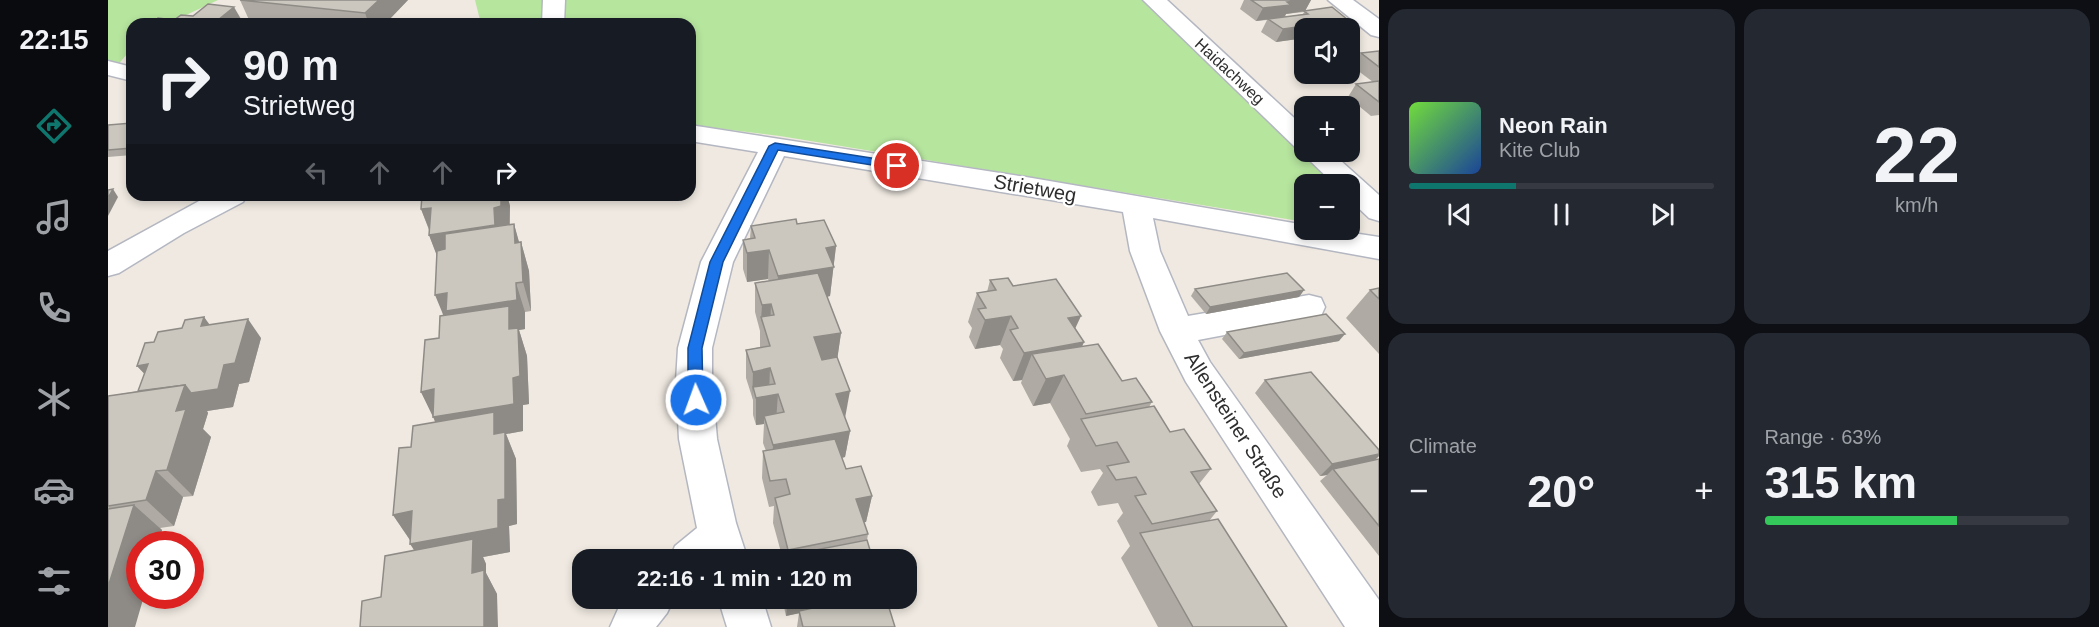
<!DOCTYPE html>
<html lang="en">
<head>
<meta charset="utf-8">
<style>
	:root { --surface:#171b24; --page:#242831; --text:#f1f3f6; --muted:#9ea1a6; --line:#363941; --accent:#0f766e }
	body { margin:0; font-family:Helvetica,sans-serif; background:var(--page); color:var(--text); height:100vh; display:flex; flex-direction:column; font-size:22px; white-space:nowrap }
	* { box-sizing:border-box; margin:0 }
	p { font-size:20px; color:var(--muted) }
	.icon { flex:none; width:33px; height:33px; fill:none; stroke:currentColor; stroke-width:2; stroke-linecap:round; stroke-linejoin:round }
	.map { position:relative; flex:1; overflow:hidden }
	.side { display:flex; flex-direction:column; gap:9px; padding:9px; background:#0d0f14; width:720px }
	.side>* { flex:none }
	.top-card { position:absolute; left:18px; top:18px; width:570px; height:183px; border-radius:18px; box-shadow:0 3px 9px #0003; background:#171b24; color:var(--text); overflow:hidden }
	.tools { position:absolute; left:1186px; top:18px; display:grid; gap:12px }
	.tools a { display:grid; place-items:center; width:66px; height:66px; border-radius:12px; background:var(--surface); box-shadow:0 3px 9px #0003; font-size:30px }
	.speed { position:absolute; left:18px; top:531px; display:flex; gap:12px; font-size:30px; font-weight:700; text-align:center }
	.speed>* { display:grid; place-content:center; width:78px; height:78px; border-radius:50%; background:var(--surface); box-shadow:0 3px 9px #0003; line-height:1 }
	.speed .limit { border:9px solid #d22; background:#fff; color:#111 }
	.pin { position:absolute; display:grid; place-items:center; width:51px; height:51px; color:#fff; margin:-26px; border:3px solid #fff; border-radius:50%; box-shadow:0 2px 6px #0007 }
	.me { position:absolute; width:66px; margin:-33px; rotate:358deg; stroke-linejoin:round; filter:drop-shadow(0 0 4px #0008) }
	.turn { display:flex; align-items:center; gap:21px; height:126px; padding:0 18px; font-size:27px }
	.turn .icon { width:78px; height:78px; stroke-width:2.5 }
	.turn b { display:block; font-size:42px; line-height:51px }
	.lanes { display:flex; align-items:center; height:57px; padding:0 18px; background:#0003; justify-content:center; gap:30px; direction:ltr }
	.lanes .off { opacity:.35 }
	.big { font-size:45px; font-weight:800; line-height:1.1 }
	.side .card { flex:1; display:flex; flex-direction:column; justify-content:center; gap:9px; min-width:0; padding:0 21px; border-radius:18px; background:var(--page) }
	.side .dial { align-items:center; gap:0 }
	.dial b { font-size:78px; line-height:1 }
	.song { display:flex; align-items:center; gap:18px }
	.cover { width:72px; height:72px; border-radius:9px; background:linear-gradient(135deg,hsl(100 70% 55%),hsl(220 70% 35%)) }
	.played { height:6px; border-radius:3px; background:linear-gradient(90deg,var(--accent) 35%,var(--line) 35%) }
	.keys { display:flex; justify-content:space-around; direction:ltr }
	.heat { display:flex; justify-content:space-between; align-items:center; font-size:33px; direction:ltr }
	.charge { height:9px; border-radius:4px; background:linear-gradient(90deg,#34c759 63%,var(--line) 0) }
	.side .tiles { flex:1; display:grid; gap:9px; grid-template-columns:repeat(2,1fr) }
	.trip { position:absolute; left:464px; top:549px; width:345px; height:60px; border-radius:18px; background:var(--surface); box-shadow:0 3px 9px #0003; font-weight:800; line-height:60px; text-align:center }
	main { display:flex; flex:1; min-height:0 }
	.tabs { display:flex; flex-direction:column; width:108px; justify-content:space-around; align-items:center; background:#090b0e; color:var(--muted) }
	.tabs .icon { width:42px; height:42px }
	.tabs .active { color:var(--accent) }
	.tabs b { font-size:27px; color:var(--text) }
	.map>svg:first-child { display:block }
	.green { fill:#b6e59e }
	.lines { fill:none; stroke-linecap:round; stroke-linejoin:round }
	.minor-casing { stroke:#b4b7c1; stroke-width:3 }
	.minor { fill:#fff; fill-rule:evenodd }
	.wall { fill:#afaba4; fill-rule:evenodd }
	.shaded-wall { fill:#8e8b86 }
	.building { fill:#cbc7bf; stroke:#8e8b86; stroke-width:1.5 }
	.route { fill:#1a73e8; stroke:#114b97; stroke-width:1.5 }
	.labels { text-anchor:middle; stroke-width:4.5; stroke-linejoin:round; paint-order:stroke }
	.far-street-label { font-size:16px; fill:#2e2e2e; stroke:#fff }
	.street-label { font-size:20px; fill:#2e2e2e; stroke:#fff }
</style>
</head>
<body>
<main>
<nav class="tabs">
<b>22:15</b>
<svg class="icon active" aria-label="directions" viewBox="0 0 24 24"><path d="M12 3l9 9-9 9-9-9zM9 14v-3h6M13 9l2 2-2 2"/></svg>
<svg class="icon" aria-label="music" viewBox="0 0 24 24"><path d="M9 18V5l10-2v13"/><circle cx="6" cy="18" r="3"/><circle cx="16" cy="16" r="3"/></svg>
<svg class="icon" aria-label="phone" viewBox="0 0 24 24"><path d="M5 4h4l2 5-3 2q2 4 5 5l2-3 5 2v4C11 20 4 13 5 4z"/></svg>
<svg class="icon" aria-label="climate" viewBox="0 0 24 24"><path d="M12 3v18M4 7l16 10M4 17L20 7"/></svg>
<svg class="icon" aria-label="car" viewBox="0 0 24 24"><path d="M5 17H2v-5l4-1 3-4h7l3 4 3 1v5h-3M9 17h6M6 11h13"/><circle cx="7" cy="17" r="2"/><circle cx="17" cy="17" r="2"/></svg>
<svg class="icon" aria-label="filters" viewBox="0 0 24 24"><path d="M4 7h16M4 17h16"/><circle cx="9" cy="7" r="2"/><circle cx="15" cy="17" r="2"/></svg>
</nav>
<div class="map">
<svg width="1271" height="627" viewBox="0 0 1271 627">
	<rect width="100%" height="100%" fill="#efe9e1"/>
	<!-- green -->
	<g class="green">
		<path d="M0,0H110L59,24H24V48L8,67L0,64Z"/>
		<path d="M367,0H1034L1225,184H1197V222L672,136L582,125V24H373Z"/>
	</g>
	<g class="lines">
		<defs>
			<g id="minor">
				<path d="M435,0H457L456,24H434Z"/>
				<path d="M1035,0H1059L1197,128V152H1223L1271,195V221L1261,218L1242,200V184H1226L1193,152L1195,150L1188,148Z"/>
				<path d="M1220,0H1245L1271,19V37L1263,35Z"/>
				<path d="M0,61L24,67V81L0,75Z"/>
				<path d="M582,125L924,178L1197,225V230H1225L1271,237V259L1045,218L1052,251L1080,316L1201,295L1213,298L1217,307L1213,316L1201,319L1090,340L1102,362L1271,600V627H1237L1078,382L1052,331L1022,251L1015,212L676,156L625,262L604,348V381L609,439L628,523L640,560H561L567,546L589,528L571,439L568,381L570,348L593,262L650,152L582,141Z"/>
				<path d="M102,195H139L135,202L76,233L11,273L0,276V251Z"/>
				<path d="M515,598H566L559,613L548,627H502Z"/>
				<path d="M610,598H654L663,627H619Z"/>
			</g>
		</defs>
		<!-- minor casing -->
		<use href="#minor" class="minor-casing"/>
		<!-- minor -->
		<use href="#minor" class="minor"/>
	</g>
	<!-- wall -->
	<g class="wall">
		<path d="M132,0H300L277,24H162L142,22Z"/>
		<path d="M1136,0H1203L1197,11L1224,7L1197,28V38L1168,42L1153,32L1159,20L1148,21L1132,9ZM1196,12L1195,14L1177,17L1178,14Z"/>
		<path d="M1271,51V115L1263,116L1240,97L1248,84L1265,82L1245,67L1253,53Z"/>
		<path d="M24,123V155L0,157V125Z"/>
		<path d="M314,195H399L402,206V225L406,224L411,243L413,242L421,271L423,311L417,312V329L411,330L419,356L421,404L415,405V431L398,434L408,459L409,524L401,526L402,552L375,557L378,564V573L389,594L273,597L306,550L302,540L285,515L303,447L327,422L325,415L313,392L331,338L335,316L329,255L321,235V230L313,209Z"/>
		<path d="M689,224L728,246L722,296L719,297L733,333L729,359L737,418L742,431L737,457L734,458L738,469L764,496L758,522H756L760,534L759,540L765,560H671V557L674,556L665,523L666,506L661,507L654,478L655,451H658L655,443L656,424L648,425L645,415V400L638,378V350L652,347V331L647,312V283L661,281L660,279L639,282L635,269V240L642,238L643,226Z"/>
		<path d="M882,280L905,286L967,328L976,342L974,347L1014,381L1044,402L1041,407L1062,432L1103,469L1091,484L1109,511L1101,521L1179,627H1050L1013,558L1022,546L1009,521L1015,513L1010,503L990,506L983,492L995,473L992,469L973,472L959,446L962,439L942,403L925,406L913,383L914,380L905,381L892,358L895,349L892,345L867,349L861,337L864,328L860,322L869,293L879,292Z"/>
		<path d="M1271,288V354L1238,318L1262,290Z"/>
		<path d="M1087,289L1196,290L1191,297L1098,314L1083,296Z"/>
		<path d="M96,317L101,325L153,338L141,382L131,384L125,407L99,411L100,413L95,429L103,437L85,496L75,497L66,526L52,528L54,530L50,544H32L0,627V396L30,391L37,374L29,366L74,328Z"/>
		<path d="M1119,332L1231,341L1131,359L1114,339Z"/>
		<path d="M1157,380L1271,456L1267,460L1271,459V556L1212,481L1219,475L1212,476L1147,393Z"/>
		<path d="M674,598H778L787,627H689L691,613L678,616Z"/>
	</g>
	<!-- shaded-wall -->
	<g class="shaded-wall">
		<path d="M271,0H300L277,24H261L257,13Z"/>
		<path d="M1194,0H1203L1197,11L1178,14L1176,17L1148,21L1155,8L1179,2Z"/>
		<path d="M126,7L133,19L127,24H105Z"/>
		<path d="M1240,20L1235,28H1197V38L1168,42L1175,29Z"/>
		<path d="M5,189L10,197L0,216V198Z"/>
		<path d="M393,195H399L402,206L401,235L332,264L321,235L323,234L313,209L323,208H386Z"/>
		<path d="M406,224L413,249V242L421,271L423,311L415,282L407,243Z"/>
		<path d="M728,246L722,296L669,305L670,276L718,248Z"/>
		<path d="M661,250L660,279L639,282V253Z"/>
		<path d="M408,283L417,312V329L411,330L419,356L421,404L415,405V431L398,434L408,459L409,524L401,526L402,552L375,557L378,564V573L389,594L390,627H376L318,568L302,544L338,444L313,392L339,324L327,295Z"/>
		<path d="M1196,290L1191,297L1098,314L1102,307Z"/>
		<path d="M663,304L662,333L653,320L654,305Z"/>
		<path d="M903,316L892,345L867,349L877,320Z"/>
		<path d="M973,316L960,344V318Z"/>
		<path d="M96,317L110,336L93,326Z"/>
		<path d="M140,319L153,338L141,382L131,384L125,407L99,411L100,413L95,429L103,437L85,496L59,470L44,419L77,385L116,365Z"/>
		<path d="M733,333L729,361L703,366L706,337Z"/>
		<path d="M1237,334L1231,341L1131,359L1136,353Z"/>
		<path d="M976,342L962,371L924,354L914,380L905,381L916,353Z"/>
		<path d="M40,364L46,384L29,366Z"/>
		<path d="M662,368L661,395L670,394L668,421L656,416V424L648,425V398L645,387L644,400L645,372Z"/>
		<path d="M956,375L942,403L925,406L938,379Z"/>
		<path d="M742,391L737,418L728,394Z"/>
		<path d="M742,431L737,457L664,472L665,445Z"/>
		<path d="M1271,454V456L1260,466L1225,469L1219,475L1212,476L1224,464Z"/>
		<path d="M48,471L75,497L66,526L38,500Z"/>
		<path d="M764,496L758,522L743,525L748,499Z"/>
		<path d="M26,505L54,530L50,544H32V596H36L27,627H0V587Z"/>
		<path d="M304,511L302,540L285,515Z"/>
		<path d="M680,598H698L697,612L678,616Z"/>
	</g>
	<!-- building -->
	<g class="building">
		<path d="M132,0H271L257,13Z"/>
		<path d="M1143,0H1194L1179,2L1183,5L1155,8Z"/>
		<path d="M100,4L126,7L105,24H42L50,18L66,20L73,15L85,16Z"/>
		<path d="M1224,7L1240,20L1175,29L1160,19L1200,14L1196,11Z"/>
		<path d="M1271,51V67L1253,53Z"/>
		<path d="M1271,81V102L1248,84Z"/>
		<path d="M24,123V148L0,150V125Z"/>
		<path d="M5,189L0,198V190Z"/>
		<path d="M314,195H393V206L386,208L387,225L321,235L323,208L313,209Z"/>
		<path d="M688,219L689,224L716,220L728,246L718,248L726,267L670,276L661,250L639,253L635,240L647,238L643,226Z"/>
		<path d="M406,224L407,243L413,242L415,282L408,283L409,300L338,311L339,293L327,295L329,251L337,249V234Z"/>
		<path d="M710,273L733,333L706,337L714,360L729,357L742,391L728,394L742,431L665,445L656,416L676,412L670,394L648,398L645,387L667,384L662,368L645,372L638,350L662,346L653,317L666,315L663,304L654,305L647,283Z"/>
		<path d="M1179,273L1196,290L1102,307L1087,289Z"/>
		<path d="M900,278L905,286L948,279L973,316L960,318L976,342L916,353L902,330L910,328L903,316L877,320L870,309L878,308L869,293L888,290L882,280Z"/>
		<path d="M1271,288V299L1262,290Z"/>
		<path d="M401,306V329L410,328L412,376L405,378L406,404L325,417L326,389L313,392L317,340L331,338L332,316Z"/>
		<path d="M1218,314L1237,334L1136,353L1119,332Z"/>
		<path d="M96,317L93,326L140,319L127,363L116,365L110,389L83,393L77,385L30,391L40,364L29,366L37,343L46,342L50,332L74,328L77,320Z"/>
		<path d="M990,344L1014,381L1028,378L1044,402L978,414L956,375L938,379L924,354Z"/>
		<path d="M1203,372L1271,450V454L1224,464L1157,380Z"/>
		<path d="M77,385L68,411L78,409L59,470L48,471L38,500L0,506V396Z"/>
		<path d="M1046,406L1062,432L1076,429L1103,469L1083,472L1109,511L1044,524L1027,496L1038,494L1028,477L1008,480L999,466L1021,462L1009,442L988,446L973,419Z"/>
		<path d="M386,412V434L397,432V499L390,500V528L302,544L304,511L285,515L291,448L303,447L305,426Z"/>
		<path d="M727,439L738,469L753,466L764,496L748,499L760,534L680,550L667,498L682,494L678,479L662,481L655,451Z"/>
		<path d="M1271,459V526L1225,469Z"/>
		<path d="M26,505L0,587V509Z"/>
		<path d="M1110,519L1179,627H1085L1032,533Z"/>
		<path d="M365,539L364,573L376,570V627H252L254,601L273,597L277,556Z"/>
		<path d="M759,540L765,560H672L671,557Z"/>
		<path d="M702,598H778L787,627H695L691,611L705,608Z"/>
	</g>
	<!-- route -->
	<path class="route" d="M667,143L789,162L795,166L789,169L670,150L615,262L594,348L595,400L593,405H582L580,400V348L602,262L661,146Z"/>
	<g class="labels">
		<!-- far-street labels -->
		<g class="far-street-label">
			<text transform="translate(1122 71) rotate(43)" y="6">Haidachweg</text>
		</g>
		<!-- street labels -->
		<g class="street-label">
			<text transform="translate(927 188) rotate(10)" y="7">Strietweg</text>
			<text transform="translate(1128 425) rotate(57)" y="7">Allensteiner Straße</text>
		</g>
	</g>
</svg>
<div class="tools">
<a><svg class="icon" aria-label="sound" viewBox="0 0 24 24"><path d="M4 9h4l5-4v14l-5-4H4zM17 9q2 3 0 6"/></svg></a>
<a>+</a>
<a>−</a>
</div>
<div class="speed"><div class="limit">30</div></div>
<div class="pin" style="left:789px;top:166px;background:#d93025"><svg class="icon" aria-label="arrive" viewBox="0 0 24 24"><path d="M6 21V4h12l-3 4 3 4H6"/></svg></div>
<svg class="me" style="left:588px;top:400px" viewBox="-20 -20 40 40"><circle r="17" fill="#1a73e8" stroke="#fff" stroke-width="3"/><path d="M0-11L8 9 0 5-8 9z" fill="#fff"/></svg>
<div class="trip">22:16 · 1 min · 120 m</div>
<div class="top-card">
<div class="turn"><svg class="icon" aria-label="right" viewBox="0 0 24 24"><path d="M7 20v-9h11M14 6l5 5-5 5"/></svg><div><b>90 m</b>Strietweg</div></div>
<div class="lanes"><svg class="icon off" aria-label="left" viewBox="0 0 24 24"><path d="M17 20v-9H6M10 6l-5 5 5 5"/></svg><svg class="icon off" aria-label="ahead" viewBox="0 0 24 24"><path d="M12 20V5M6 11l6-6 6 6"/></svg><svg class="icon off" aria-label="ahead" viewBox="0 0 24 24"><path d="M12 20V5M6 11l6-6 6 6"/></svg><svg class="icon" aria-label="right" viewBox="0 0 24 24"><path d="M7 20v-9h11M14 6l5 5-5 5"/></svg></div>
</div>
</div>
<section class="side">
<div class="tiles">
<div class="card">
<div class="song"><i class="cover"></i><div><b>Neon Rain</b><p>Kite Club</p></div></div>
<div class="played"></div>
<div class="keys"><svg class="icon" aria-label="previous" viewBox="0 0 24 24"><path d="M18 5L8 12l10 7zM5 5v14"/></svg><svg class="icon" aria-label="pause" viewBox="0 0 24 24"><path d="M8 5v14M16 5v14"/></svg><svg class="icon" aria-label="next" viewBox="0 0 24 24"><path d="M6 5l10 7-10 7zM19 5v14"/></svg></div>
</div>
<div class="card dial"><b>22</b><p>km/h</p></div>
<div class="card"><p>Climate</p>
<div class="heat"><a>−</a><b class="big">20°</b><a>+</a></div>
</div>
<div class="card"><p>Range · 63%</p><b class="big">315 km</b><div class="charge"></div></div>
</div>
</section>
</main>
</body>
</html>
